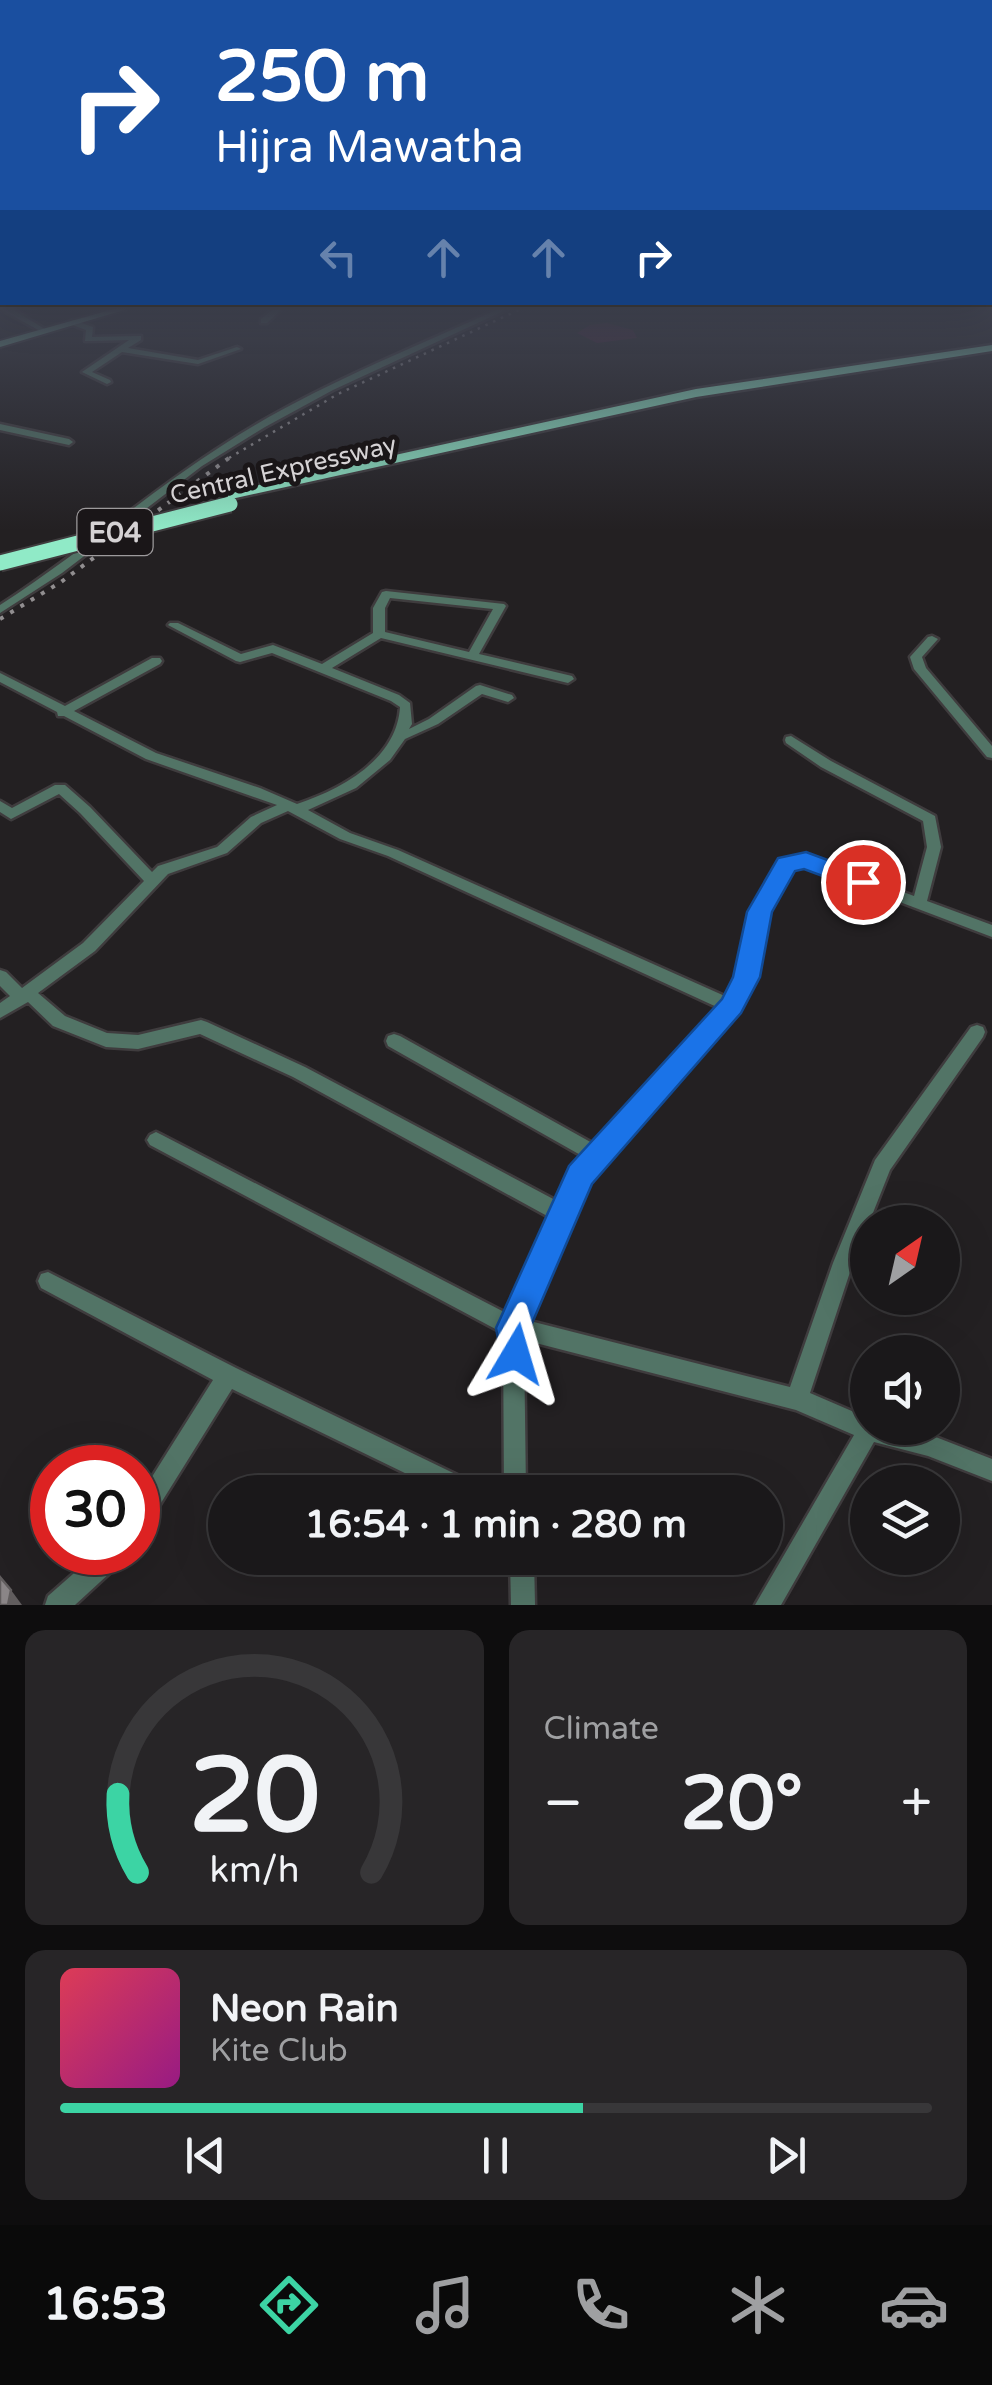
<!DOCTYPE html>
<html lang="en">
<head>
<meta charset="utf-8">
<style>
	:root { --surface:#1a181a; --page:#272527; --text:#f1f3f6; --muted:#9fa0a2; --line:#383739; --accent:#3cd4a4 }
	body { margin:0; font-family:"Varela Round",sans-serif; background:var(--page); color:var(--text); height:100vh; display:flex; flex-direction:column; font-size:38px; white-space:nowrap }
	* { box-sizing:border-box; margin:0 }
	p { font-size:32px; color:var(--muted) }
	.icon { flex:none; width:55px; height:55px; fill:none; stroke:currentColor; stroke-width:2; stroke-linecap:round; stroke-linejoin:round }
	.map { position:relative; height:1605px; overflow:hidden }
	.side { display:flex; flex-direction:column; gap:25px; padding:25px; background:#0e0d0e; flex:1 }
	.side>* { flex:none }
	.banner { position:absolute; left:0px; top:0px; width:992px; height:305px; box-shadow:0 10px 40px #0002,0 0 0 2px var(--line); background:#1a4fa0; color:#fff; overflow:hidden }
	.needle { width:65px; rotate:34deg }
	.buttons { position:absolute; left:850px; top:1205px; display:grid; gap:20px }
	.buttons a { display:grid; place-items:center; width:110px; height:110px; border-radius:50%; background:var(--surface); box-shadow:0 10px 40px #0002,0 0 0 2px var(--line); font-size:50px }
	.speed { position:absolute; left:30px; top:1445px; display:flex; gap:20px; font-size:50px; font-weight:700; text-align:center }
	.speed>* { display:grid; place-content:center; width:130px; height:130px; border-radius:50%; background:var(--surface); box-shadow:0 10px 40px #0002,0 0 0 2px var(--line); line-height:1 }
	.speed .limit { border:15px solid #d22; background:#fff; color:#111 }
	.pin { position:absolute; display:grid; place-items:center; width:85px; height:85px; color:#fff; margin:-42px; border:5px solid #fff; border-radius:50%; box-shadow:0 2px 10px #0007 }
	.me { position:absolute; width:110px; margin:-55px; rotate:7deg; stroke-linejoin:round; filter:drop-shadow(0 0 8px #0008) }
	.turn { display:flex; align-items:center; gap:35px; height:210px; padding:0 50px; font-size:45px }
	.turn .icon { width:130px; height:130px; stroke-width:2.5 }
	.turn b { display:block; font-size:70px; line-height:85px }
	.lanes { display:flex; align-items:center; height:95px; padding:0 50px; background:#0003; justify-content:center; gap:50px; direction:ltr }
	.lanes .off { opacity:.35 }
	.big { font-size:75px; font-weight:800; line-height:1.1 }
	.side .widget { flex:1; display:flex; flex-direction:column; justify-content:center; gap:15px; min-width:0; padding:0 35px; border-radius:20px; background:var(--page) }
	.side .dial { align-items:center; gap:0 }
	.dial svg { height:260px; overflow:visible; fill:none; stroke:var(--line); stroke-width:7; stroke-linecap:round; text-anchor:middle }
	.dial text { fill:var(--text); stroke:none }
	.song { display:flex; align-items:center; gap:30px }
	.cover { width:120px; height:120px; border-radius:15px; background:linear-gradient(135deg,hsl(350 70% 55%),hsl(310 70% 35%)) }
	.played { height:10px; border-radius:5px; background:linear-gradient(90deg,var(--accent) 60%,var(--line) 60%) }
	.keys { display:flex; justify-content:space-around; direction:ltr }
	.heat { display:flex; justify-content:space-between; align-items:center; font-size:55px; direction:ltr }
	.side .tiles { flex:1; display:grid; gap:25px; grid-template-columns:1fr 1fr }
	.widget:last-child { grid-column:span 2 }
	.trip { position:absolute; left:208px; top:1475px; width:575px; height:100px; border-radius:50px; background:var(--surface); box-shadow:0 10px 40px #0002,0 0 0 2px var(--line); font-weight:800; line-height:100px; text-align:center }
	.tab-bar { display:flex; height:160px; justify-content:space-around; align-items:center; background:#0a0a0a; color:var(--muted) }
	.tab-bar .icon { width:70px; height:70px }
	.tab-bar .current { color:var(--accent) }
	.tab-bar b { font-size:45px; color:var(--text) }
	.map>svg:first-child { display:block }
	.green { fill:#461a35 }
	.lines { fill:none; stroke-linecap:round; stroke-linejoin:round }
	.minor-casing { stroke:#3f3c3e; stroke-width:5 }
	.major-casing { stroke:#3f3c3e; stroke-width:4 }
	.highway-casing { stroke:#3f3c3e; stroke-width:5 }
	.minor { fill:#527466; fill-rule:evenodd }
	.major { fill:#7fc9ab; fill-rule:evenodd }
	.highway { fill:#90eac7; fill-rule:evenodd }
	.rail-far1 { stroke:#918e90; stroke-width:2.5; stroke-dasharray:2.5 6; stroke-linecap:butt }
	.rail { stroke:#918e90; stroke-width:4; stroke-dasharray:4 8; stroke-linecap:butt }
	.highway-bridge-casing { stroke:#3f3c3e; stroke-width:19; stroke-linecap:butt }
	.highway-bridge { stroke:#90eac7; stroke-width:15 }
	.shaded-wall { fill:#615d5e }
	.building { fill:#8a8587; stroke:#615d5e; stroke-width:2.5 }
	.route { fill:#1a73e8; stroke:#114b97; stroke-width:2.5 }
	.labels { text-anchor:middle; stroke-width:10; stroke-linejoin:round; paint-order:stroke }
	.far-street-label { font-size:25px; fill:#d5d2d4; stroke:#1a1618 }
	.shield { fill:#1a1618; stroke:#9d9a9c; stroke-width:2.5 }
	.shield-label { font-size:28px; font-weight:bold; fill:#d5d2d4 }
</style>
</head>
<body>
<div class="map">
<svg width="992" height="1605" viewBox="0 0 992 1605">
	<rect width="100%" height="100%" fill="#232022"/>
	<!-- green -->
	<path class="green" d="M607,323L633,330L637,338L597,343L577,333L590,325Z"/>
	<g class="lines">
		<defs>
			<g id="minor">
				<path d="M0,307L10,308L48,331L44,333L0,309Z"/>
				<path d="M276,307H284L267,323H261V319Z"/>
				<path d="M503,307H512L333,390L265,427L202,466L62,573L0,613V605C77,556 146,494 223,445C310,388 409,350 503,307Z"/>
				<path d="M73,320L93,327L92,337L141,336V340L128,348L198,360L237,347L241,349L198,364L122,352L92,372L110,380L111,382L107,384L82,372L129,340L85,341L86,330L70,324L69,322Z"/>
				<path d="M0,424L69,439L73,442L69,445L0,430Z"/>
				<path d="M386,591L504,604L506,606L479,654L572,676L574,679L568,683L381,638L332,668L399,695L410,703L412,724L409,729L429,719L476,686L480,685L512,695L514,698L508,702L482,694L438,724L405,739L390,760L356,788L308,810L350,833L398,850L727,997L738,977L751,912L782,860L806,856L914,896L927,847L923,821L821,767L786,743L785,740L786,737L791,736L831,761L935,816L941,847L927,901L992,925V937L805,866L792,868L767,912L754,977L737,1010L603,1160L568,1217L526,1320L790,1387L833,1263L875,1160L971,1027L977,1025L983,1027L985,1032L983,1037L890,1170L853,1263L810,1393L868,1418V1428H903L928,1434L992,1459V1481L928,1456L874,1442L781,1605H755L854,1435L796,1410L524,1340L526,1492H504L503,1333L150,1145L147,1140L150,1135L156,1132L162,1135L508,1314L549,1217L293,1077L200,1034L138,1049L106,1047L53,1026L28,1002L0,1018V1003L10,996L0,986V970L6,972L22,988L83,943L144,881L80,813L59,794L11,819L0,812V801L12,808L55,785H65L90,807L152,872L158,866L217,847L251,817L277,805L146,759L64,716H58L57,712L0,682V673L65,706L152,658H160L162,661L160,664L74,711L156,753L260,788L297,804C342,789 397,759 400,707L391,701L272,653L240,662L236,661L168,625L170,623H178L241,654L273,645L322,664L373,633V608L382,592ZM390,598L493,609L469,652L385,632V608ZM288,811L340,839L388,856L719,1008L594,1144L400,1036L394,1034L388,1036L386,1041L388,1046L584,1157L557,1201L305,1067L207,1022L201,1020L138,1035L107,1033L65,1016L38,993L95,951L168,874L227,853L261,823Z"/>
				<path d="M932,636L938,639L922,657L926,668L992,746V758L987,757L914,669L910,657L928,637Z"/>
				<path d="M48,1272L236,1368L476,1484L479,1492H444L232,1389L146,1527L138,1530V1499L213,1380L41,1288L38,1281L41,1274Z"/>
				<path d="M98,1552H128L124,1560L75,1605H45L48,1596Z"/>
				<path d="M510,1558H534L535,1605H511Z"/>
			</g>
			<path id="major" d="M121,307H134L0,347V341Z"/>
			<path id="highway" d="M992,345V351L696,397L222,501L215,497L222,493L696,389Z"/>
		</defs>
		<!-- minor casing -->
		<use href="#minor" class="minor-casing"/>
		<!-- major casing -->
		<use href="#major" class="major-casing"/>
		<!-- highway casing -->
		<use href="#highway" class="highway-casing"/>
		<!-- minor -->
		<use href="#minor" class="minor"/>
		<!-- major -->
		<use href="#major" class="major"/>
		<!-- highway -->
		<use href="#highway" class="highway"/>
		<!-- rail-far1 -->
		<path class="rail-far1" d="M229,458L338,394L525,307"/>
		<!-- rail -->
		<path class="rail" d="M0,619L61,582L233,455"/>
		<defs>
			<path id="highway-bridge" d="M0,563L230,504"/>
		</defs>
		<!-- highway-bridge casing -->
		<use href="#highway-bridge" class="highway-bridge-casing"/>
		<!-- highway-bridge -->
		<use href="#highway-bridge" class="highway-bridge"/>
	</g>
	<!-- shaded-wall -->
	<path class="shaded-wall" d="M11,1590L22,1605H8Z"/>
	<!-- building -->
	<path class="building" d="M0,1577L11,1590L8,1605H0Z"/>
	<!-- sky -->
	<linearGradient id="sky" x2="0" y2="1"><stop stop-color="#131213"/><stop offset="0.58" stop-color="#3f424f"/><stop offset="1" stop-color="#3f424f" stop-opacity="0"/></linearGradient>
	<rect width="992" height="531" fill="url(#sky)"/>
	<!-- route -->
	<path class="route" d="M806,852L871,876L875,882L863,891L804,869L795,871L772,912L760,977L741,1013L592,1184L530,1328L533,1354L528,1366L516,1371L503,1366L496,1328L569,1166L722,999L733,977L747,912L778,858Z"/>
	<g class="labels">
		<!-- far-street labels -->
		<g class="far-street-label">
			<text transform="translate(283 469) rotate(-13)" y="9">Central Expressway</text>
		</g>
		<!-- shield labels -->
		<rect class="shield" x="77.5" y="509" width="75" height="46" rx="8"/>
		<g class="shield-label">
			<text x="115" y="542">E04</text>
		</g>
	</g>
</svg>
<div class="buttons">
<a><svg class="needle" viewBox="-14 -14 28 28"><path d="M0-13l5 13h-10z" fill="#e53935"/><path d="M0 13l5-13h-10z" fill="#9fa0a2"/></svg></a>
<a><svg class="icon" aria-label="sound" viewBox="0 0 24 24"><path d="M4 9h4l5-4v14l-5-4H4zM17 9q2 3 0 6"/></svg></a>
<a><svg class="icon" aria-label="layers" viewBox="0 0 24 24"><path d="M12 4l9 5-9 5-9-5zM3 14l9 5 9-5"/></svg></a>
</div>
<div class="speed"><div class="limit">30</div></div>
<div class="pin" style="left:863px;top:882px;background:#d93025"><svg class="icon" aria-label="arrive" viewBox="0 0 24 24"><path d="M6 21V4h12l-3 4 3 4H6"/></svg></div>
<svg class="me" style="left:516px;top:1354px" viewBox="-20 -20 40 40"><path d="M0-17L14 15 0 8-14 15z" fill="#1a73e8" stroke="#fff" stroke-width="4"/></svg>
<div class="trip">16:54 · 1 min · 280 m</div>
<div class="banner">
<div class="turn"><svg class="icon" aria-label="right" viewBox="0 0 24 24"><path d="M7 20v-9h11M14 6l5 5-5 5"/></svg><div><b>250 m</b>Hijra Mawatha</div></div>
<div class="lanes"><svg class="icon off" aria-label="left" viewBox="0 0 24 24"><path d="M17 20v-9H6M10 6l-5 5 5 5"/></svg><svg class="icon off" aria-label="ahead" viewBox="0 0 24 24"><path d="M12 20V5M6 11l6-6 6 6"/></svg><svg class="icon off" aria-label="ahead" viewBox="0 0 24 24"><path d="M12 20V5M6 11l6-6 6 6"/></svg><svg class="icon" aria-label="right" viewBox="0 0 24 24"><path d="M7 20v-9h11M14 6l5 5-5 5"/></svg></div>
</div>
</div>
<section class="side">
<div class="tiles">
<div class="widget dial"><svg viewBox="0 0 100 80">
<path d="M14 69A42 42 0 1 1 86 69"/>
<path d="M14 69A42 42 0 0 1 8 45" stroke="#3cd4a4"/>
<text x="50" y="56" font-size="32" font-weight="700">20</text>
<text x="50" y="72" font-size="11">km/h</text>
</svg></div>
<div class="widget"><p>Climate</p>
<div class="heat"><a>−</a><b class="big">20°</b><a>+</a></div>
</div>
<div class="widget">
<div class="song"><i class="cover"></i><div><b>Neon Rain</b><p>Kite Club</p></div></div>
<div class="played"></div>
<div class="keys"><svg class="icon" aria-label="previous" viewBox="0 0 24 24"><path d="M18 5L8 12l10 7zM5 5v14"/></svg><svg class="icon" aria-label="pause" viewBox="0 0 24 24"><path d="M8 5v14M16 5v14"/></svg><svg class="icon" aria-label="next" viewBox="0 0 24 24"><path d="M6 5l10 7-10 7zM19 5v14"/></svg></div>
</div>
</div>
</section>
<nav class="tab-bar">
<b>16:53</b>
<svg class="icon current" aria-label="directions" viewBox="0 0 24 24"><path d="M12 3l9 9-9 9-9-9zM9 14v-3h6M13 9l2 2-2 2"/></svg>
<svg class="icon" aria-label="music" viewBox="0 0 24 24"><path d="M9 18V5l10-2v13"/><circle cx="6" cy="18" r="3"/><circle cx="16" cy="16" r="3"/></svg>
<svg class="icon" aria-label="phone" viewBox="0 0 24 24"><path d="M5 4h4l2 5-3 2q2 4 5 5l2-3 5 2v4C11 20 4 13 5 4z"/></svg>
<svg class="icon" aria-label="climate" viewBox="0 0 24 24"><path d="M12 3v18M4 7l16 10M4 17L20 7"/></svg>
<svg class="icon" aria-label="car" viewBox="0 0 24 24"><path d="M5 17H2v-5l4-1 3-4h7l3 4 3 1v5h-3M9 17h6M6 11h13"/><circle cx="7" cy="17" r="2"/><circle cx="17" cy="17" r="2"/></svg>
</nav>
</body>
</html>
